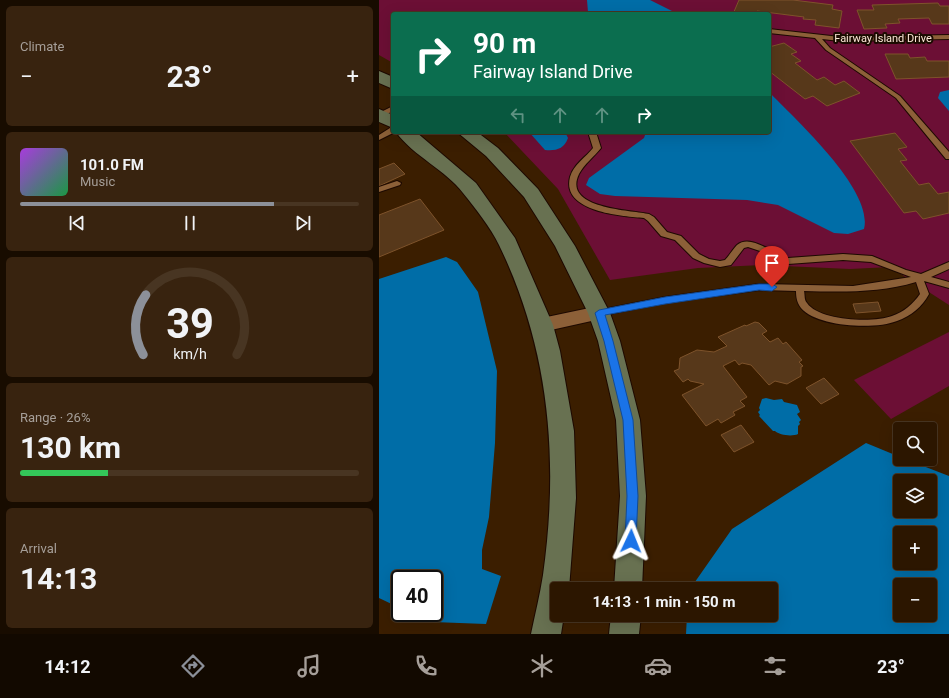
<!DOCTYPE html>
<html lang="en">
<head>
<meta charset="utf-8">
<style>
	:root { --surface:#2c1600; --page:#38230f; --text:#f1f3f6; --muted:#a69f99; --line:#483522; --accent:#8c9099 }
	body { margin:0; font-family:Roboto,sans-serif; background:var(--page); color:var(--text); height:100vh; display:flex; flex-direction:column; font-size:15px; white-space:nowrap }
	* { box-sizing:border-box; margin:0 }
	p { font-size:13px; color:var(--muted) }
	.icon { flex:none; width:22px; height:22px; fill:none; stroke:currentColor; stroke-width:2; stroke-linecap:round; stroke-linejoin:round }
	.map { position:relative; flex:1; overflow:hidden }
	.sheet { display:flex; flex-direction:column; gap:6px; padding:6px; background:#180c00; width:379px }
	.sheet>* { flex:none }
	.banner { position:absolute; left:12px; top:12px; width:380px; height:122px; border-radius:4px; box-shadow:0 4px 16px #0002,0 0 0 1px var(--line); background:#0b6e4f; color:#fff; overflow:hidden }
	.buttons { position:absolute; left:514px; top:422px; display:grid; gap:8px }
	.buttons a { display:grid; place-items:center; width:44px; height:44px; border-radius:4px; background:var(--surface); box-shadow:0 4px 16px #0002,0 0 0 1px var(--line); font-size:20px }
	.speed { position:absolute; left:12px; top:570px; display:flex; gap:8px; font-size:20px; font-weight:700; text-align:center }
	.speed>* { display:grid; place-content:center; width:52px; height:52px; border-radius:50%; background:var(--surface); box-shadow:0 4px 16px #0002,0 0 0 1px var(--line); line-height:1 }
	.speed .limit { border:2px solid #111; border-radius:6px; background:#fff; color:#111 }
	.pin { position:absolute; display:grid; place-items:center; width:34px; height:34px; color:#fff; margin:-41px -17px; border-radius:50% 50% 50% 0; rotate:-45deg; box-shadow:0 0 4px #0007 }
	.pin .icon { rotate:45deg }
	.me { position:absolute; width:44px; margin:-22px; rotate:2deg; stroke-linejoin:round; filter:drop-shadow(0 0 3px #0008) }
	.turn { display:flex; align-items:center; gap:14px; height:84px; padding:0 16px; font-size:18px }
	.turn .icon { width:52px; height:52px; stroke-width:2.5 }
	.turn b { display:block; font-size:28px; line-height:34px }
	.lanes { display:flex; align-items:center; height:38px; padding:0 16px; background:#0003; justify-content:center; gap:20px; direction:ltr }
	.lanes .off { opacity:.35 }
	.big { font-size:30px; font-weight:700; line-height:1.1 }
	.sheet .tile { flex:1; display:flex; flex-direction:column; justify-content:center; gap:6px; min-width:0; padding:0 14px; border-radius:6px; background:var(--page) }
	.sheet .dial { align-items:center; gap:0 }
	.dial svg { height:104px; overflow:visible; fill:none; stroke:var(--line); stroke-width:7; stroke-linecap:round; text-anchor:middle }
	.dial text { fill:var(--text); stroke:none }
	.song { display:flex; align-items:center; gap:12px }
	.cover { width:48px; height:48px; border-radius:6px; background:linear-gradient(135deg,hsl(280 70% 55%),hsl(140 70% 35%)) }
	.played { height:4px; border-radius:2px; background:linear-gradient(90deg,var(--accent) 75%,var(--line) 75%) }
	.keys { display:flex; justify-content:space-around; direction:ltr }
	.heat { display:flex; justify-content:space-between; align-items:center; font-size:22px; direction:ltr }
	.charge { height:6px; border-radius:3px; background:linear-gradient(90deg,#34c759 26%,var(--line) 0) }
	.trip { position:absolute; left:171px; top:582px; width:228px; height:40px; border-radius:4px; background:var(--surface); box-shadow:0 4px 16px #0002,0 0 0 1px var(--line); font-weight:700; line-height:40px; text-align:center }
	.tab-bar { display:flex; height:64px; justify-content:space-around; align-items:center; background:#120900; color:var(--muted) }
	.tab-bar .icon { width:28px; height:28px }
	.tab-bar .active { color:var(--accent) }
	.tab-bar b { font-size:18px; color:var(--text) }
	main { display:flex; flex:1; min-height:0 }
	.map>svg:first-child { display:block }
	.green { fill:#6c0f35 }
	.water { fill:#006da7; fill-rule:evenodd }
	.building { fill:#57381a; stroke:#7e532b }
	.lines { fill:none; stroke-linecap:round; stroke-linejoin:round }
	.lane-casing { stroke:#1d0900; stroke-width:2 }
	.street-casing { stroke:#1d0900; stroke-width:2 }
	.secondary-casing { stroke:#1d0900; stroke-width:2 }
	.lane { fill:#8c6038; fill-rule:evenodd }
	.street { fill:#8c6038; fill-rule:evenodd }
	.secondary { fill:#687151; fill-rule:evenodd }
	.route { fill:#1a73e8; stroke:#114b97 }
	.labels { text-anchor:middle; stroke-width:4; stroke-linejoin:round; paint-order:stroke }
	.far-street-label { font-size:11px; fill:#fbe7d6; stroke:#1b0b00 }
</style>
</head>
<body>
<main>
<section class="sheet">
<div class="tile"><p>Climate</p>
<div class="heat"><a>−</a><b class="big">23°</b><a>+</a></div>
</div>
<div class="tile">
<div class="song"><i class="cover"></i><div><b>101.0 FM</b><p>Music</p></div></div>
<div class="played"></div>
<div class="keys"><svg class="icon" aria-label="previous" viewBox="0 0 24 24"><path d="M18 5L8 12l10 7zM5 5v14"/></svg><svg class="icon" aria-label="pause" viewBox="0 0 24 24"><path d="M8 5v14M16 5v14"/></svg><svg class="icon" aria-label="next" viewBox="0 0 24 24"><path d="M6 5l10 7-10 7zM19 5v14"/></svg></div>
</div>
<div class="tile dial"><svg viewBox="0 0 100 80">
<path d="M14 69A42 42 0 1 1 86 69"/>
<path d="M14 69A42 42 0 0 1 16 23" stroke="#8c9099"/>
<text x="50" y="56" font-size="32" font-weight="700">39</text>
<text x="50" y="72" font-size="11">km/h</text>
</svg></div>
<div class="tile"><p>Range · 26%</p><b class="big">130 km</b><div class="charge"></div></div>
<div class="tile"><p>Arrival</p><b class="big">14:13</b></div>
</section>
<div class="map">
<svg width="570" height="634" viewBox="0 0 570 634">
	<rect width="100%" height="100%" fill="#3b1e00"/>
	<!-- green -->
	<g class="green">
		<path d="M0,0H570V305L511,267L471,269L383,265L319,268L231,280L179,189L125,132H390V14H14V63L0,55Z"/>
		<path d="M570,332V386L512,419L475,380Z"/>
	</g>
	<!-- water -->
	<g class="water">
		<path d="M208,0H271L299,14H211L209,12Z"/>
		<path d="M570,90V111L559,98L561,92Z"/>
		<path d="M390,92C416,119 495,190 485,229L469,234L455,233L399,205L368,200L236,196L221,194L207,185L210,178L265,138L267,132H390Z"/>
		<path d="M150,132H186L189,138C185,149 177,151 166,150Z"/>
		<path d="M67,257L78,262L99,292L118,371L116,443L110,517L103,550V569L122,576L107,624L54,622L33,613H55V579H21V608L0,598V279Z"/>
		<path d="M387,398L395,400L403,399L405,402L418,405L421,412L418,414L422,420L420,422L421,424L419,426V434C413,437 400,435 396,431H394L380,416L381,415L379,412L381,410L380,408L383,399Z"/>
		<path d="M487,443L521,457V459H526L570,476V634H307L308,615H392V589H311L353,529ZM521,481H551V511H521ZM521,533H551V563H521ZM521,585H551V615H521Z"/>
	</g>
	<!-- building -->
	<g class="building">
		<path d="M360,0H414L454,5L453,9L463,11L460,28L436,25L437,20L424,19L425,17L378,11L377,14H354Z"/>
		<path d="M559,3L561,6H570V24H553L550,18L519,19L521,23L506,24L508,28L485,29L478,10H495L493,5Z"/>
		<path d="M405,43L418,52L412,54L422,61L416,63L438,80L445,77L456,85L465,81L481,93L448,106L434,96L426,99L390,71V47Z"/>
		<path d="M506,54H529L531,58L546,57L548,61H570V77L517,79Z"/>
		<path d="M516,133L528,147L519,149L528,160L521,161L540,185L550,183L559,194L570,192V213L544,219L537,211L525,213L471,141Z"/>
		<path d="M15,163L26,174L0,186V169Z"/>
		<path d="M41,199L65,230L0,257V215Z"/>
		<path d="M499,302L502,311L477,313L474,304Z"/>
		<path d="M376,322L380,323L388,331L383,334L391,342L399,338L404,344L407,342L423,360L420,362L424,366L422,367V376L408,384L396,381L390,385L372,365L363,363L360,365L356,360L344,366L368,397L361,401L366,406L354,412L356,415L342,423L339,419L327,426L303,395L325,384L311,381L309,379L304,382L295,371L300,369L301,358L318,350L335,352L348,346L339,337L366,325L367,326Z"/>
		<path d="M445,378L460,394L442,404L427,388Z"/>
		<path d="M362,425L375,442L355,452L342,435Z"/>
	</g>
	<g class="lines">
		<defs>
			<g id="lane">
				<path d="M390,29L461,37L570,35V39L461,41L443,39L451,48L521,96L570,152V159H567L517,98L447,50L436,38L390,33Z"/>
				<path d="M14,106V111L0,118V113Z"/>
				<path d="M11,128H14V132H16L0,140V135Z"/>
				<path d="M209,132H217L222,148C215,157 205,164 200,174C183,209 252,210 270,214L275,217L288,232L302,236L320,254L330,259L341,261L346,260C350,256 354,249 358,245C372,233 395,255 409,258L464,254L493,256L527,270L542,274L570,262V269L552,277L570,282V288L545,281L550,294C543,307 532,316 518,321C496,330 438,327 422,308C418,303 417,297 417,291L380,290L286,303L220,316L217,315L216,313L220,310L286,297L380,284L474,286L532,277L492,262L464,260L409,264L396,261L381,251L369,247L365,248L352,265L341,267L325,263L314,258L296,240L282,236L269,221L265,218C243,216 182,212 191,177C194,165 207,157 214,148ZM537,282L541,294C534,304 525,312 513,316C495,323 440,321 428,303C425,300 426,295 425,291C462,292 501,293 537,282Z"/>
				<path d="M18,181L22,183L21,185L0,192V187Z"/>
			</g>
			<path id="street" d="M220,306L226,308L229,313L226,318L163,332L157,330L154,325L157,320L163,318Z"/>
			<g id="secondary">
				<path d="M0,71L14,77V89L0,83Z"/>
				<path d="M0,109L14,115V128L0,122Z"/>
				<path d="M17,132H37L97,183L136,238L174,325L181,351L195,431L197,498L190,589H178V615H185L182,634H152C156,614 161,595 164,575C180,461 171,350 120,245C112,228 96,208 84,193C67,170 34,156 17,132Z"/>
				<path d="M78,132H98L119,148L159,189L196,246L231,313L241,341L261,420L267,496L263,589H235L241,496L237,420L219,341L209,313L176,246L145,197L107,156Z"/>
				<path d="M232,615H262L260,634H230Z"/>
			</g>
		</defs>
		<!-- lane casing -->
		<use href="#lane" class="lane-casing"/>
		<!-- street casing -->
		<use href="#street" class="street-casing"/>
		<!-- secondary casing -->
		<use href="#secondary" class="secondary-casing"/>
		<!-- lane -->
		<use href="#lane" class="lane"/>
		<!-- street -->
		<use href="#street" class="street"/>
		<!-- secondary -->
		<use href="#secondary" class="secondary"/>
	</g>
	<!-- route -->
	<path class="route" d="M380,284H393L398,287L393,291L380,290L286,304L226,315L234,341L254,420L259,496L257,541L256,544L252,546L248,544L246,541L248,496L244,420L225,341L216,313L220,310L286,297Z"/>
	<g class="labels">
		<!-- far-street labels -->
		<g class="far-street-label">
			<text x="504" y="42">Fairway Island Drive</text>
		</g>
	</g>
</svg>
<div class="buttons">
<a><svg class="icon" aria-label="search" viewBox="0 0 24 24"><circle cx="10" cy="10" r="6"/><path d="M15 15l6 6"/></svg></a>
<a><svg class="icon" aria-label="layers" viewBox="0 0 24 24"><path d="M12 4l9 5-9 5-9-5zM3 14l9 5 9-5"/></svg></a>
<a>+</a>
<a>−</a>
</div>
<div class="speed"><div class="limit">40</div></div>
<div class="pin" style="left:393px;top:287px;background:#d93025"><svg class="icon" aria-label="arrive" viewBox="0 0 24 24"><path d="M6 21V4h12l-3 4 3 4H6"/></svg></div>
<svg class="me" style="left:252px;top:541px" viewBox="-20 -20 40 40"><path d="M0-17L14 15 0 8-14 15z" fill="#1a73e8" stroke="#fff" stroke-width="4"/></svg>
<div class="trip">14:13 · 1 min · 150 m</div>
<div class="banner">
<div class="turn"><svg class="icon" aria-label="right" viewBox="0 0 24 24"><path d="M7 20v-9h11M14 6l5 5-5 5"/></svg><div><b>90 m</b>Fairway Island Drive</div></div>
<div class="lanes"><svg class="icon off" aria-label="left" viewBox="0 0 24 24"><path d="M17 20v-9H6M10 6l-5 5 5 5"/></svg><svg class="icon off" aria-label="ahead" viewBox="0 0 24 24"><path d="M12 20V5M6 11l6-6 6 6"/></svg><svg class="icon off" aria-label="ahead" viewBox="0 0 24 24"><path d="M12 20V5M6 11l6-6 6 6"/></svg><svg class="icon" aria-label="right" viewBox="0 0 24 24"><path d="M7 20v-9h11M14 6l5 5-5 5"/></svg></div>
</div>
</div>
</main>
<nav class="tab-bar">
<b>14:12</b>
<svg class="icon active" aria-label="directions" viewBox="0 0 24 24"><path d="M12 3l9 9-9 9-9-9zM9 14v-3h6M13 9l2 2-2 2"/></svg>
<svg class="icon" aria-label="music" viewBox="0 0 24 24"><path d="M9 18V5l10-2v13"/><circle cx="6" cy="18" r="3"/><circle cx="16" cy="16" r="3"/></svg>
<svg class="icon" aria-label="phone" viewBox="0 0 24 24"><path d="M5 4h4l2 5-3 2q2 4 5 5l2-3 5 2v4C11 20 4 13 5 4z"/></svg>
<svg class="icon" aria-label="climate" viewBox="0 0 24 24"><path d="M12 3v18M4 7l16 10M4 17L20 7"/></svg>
<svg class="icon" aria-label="car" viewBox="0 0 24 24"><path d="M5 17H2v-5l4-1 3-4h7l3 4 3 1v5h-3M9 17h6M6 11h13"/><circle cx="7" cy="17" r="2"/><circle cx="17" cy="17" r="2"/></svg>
<svg class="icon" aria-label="filters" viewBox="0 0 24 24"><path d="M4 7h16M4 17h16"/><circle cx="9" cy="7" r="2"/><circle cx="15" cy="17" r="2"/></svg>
<b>23°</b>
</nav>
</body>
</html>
